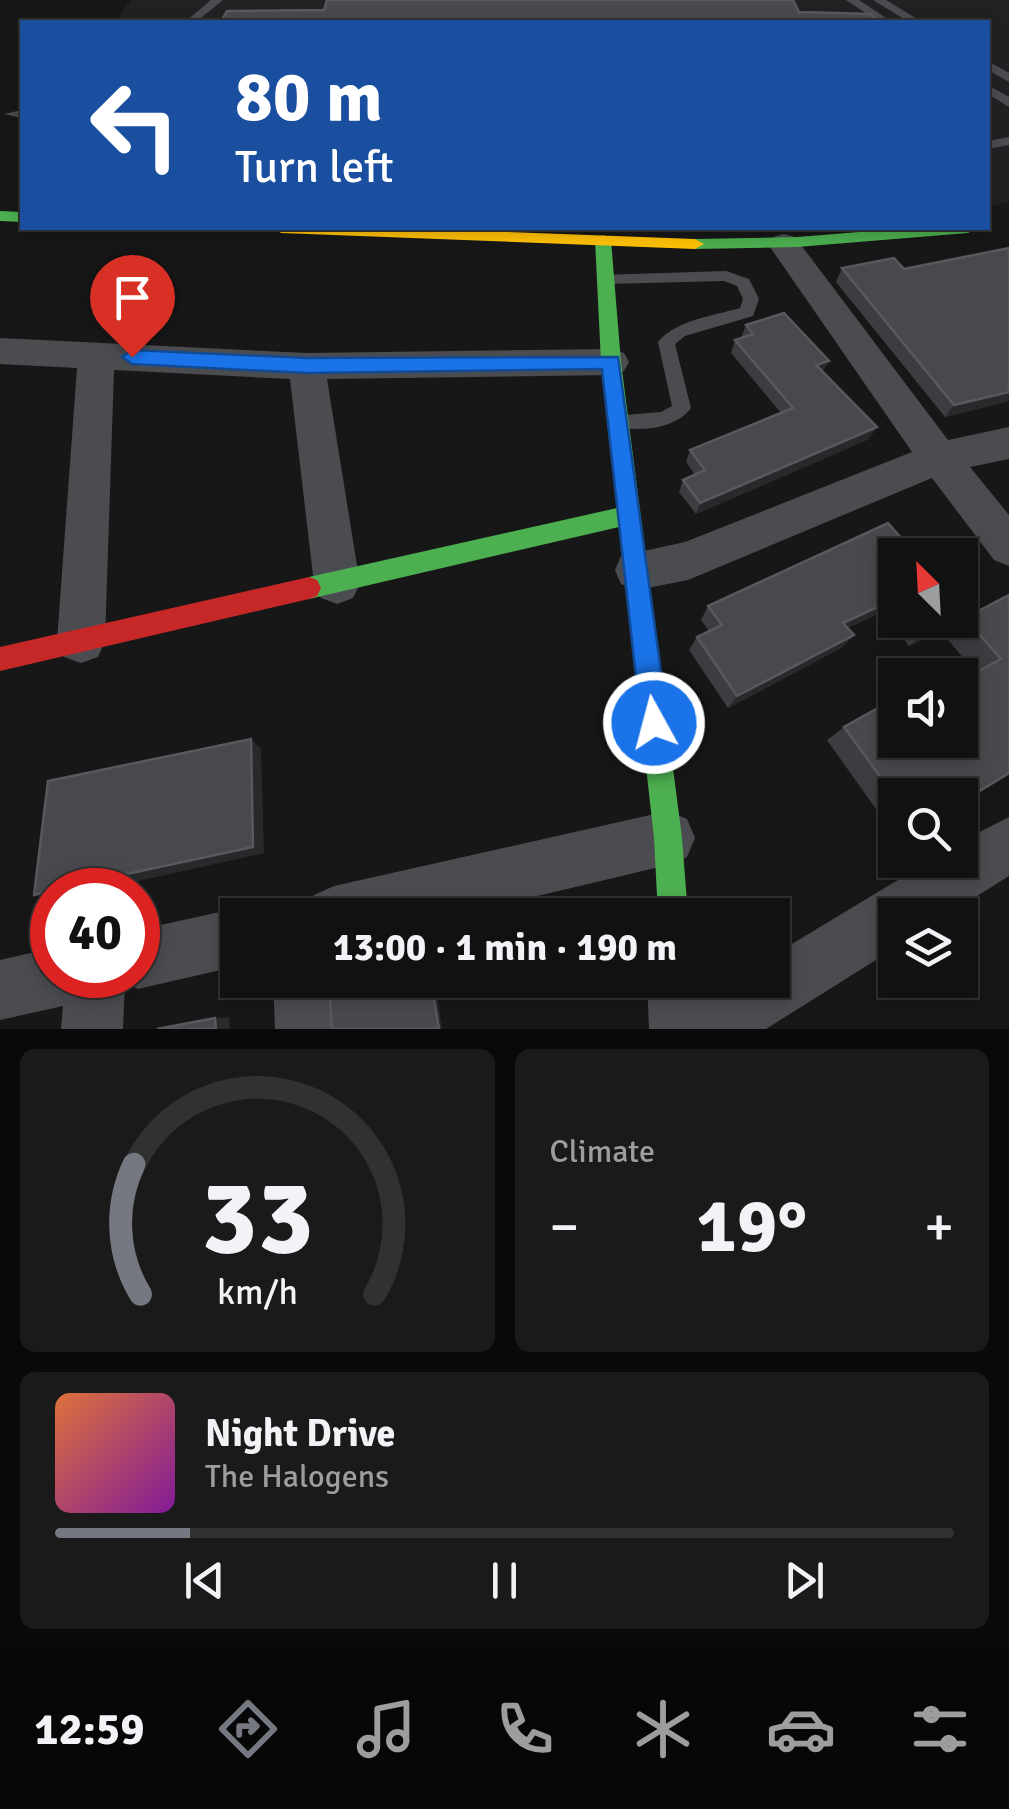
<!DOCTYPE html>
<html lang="en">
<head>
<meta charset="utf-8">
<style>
	:root { --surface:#111; --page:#1a1a1a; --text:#f1f3f6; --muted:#9c9d9f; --line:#303131; --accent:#757880 }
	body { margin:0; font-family:Signika,sans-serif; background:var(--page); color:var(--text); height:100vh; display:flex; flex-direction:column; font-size:38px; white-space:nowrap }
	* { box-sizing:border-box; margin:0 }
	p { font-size:32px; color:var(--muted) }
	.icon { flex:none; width:55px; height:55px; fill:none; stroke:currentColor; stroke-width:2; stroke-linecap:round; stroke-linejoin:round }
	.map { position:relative; height:1029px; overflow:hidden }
	.side { display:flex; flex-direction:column; gap:20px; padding:20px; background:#090909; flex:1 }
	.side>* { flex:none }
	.guide { position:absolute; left:20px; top:20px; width:970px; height:210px; border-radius:0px; box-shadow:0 5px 15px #0003,0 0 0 2px var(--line); background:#1a4fa0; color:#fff; overflow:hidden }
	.needle { width:65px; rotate:336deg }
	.buttons { position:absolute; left:878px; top:538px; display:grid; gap:20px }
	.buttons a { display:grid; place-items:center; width:100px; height:100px; border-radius:0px; background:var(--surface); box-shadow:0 5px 15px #0003,0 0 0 2px var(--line); font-size:50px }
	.speed { position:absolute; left:30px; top:868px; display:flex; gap:20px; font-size:50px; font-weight:700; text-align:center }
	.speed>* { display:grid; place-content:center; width:130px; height:130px; border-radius:50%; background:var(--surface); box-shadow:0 5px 15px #0003,0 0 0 2px var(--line); line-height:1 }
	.speed .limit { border:15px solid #d22; background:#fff; color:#111 }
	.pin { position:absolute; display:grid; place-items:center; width:85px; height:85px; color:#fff; margin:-102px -42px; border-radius:50% 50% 50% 0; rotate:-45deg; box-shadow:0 0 10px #0007 }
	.pin .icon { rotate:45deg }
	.me { position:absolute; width:110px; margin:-55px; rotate:353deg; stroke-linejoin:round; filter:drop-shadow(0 0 8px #0008) }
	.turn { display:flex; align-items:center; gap:35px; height:210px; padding:0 50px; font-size:45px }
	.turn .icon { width:130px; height:130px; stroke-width:2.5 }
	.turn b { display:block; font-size:70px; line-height:85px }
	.big { font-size:75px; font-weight:800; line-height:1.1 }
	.side .tile { flex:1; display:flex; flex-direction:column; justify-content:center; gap:15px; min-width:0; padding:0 35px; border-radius:15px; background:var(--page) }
	.side .dial { align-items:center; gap:0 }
	.dial svg { height:260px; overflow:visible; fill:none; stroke:var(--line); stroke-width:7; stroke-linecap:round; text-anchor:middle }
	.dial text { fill:var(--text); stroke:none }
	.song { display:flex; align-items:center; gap:30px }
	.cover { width:120px; height:120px; border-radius:15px; background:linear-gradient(135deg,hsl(20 70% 55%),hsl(290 70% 35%)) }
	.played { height:10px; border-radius:5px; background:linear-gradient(90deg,var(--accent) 15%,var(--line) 15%) }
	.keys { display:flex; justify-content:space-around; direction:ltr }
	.heat { display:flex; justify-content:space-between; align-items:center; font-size:55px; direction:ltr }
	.side .tiles { flex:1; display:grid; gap:20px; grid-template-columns:1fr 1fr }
	.tile:last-child { grid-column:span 2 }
	.trip { position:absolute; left:220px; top:898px; width:570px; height:100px; border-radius:0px; background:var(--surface); box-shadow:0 5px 15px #0003,0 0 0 2px var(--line); font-weight:800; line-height:100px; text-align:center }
	.menu { display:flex; height:160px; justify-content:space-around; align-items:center; background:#070707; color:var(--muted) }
	.menu .icon { width:70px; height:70px }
	.menu .on { color:var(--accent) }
	.menu b { font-size:45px; color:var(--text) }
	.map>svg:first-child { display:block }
	.built { fill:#212124 }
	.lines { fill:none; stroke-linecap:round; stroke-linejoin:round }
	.lane { fill:#4b4c50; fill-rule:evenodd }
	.street { fill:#4b4c50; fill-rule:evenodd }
	.fast { fill:#4caf50; fill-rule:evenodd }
	.slow { fill:#ffc107; fill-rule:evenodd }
	.jam { fill:#c62828; fill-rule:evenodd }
	.wall { fill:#3c3d40 }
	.shaded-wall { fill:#28292a }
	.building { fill:#48494d; stroke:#57595e; stroke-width:2.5 }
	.route { fill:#1a73e8; stroke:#114b97; stroke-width:2.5 }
</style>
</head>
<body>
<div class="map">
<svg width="1009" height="1029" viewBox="0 0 1009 1029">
	<rect width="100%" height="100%" fill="#171717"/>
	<!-- built -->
	<path class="built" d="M131,0H1009V202L988,207V22H115Z"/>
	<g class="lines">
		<!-- lane -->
		<g class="lane">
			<path d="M211,0H223L196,22H185Z"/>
			<path d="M846,0H859L892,22H879Z"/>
			<path d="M873,0H886L922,22H909Z"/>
			<path d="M988,61L1009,73V82L988,70Z"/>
			<path d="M988,85L1009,97V107L988,94Z"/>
			<path d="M22,110V118L4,114Z"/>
			<path d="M1009,137V145L988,149V141Z"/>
			<path d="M726,271L749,279L759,299L753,316L685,336L675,344L691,408C675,430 638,432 614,426L611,421L614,416L661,412L672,406L658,342C676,320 713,316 740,308L743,299L737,286L724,281L606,284L600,283V275Z"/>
		</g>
		<!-- street -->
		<g class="street">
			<path d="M784,234L795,237L948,440L1009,427V459L970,467L1009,515V566L994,560L932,478L688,580L637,590L621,584L615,570L621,556L685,542L912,452L768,244L773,237Z"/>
			<path d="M0,338L307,353L611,349L624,353L629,362L624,371L611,375L327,379L360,584L353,598L337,604L321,598L314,584L290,379L114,370L105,641L98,657L81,663L64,657L57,641L77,368L0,364Z"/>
			<path d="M668,811L687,819L695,838L687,857L668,865L457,915H305L314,895L334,886Z"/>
			<path d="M1009,817V876L947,915H895V948L766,1029H649L647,980H707L708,994L732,980H772V956L931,860H960V842Z"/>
			<path d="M238,908L255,915H238V966L138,989L125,983L123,1029H61L63,1006L0,1020V960L52,948V975H138V930Z"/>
			<path d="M273,980H333L337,1029H275Z"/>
		</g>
		<!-- fast -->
		<g class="fast">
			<path d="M0,211L22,212V222L0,221Z"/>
			<path d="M909,228H976L968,233L797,247L695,249L686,244L695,239L797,237Z"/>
			<path d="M603,235L611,240L621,362L682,838L688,915H658L654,838L619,527L309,599L301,596L297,588L301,580L309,577L617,508L601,362L595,240Z"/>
		</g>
		<!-- slow -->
		<path class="slow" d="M273,228H405L695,239L704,244L695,249L281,233Z"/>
		<!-- jam -->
		<path class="jam" d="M309,577L317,580L321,588L317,596L309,599L0,671V647Z"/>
	</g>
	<!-- wall -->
	<g class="wall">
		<path d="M1009,248V401L945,417L836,282L842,268L904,269Z"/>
		<path d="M746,325L823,372L869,439L696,514L679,492L683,480L695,475L686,462L690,450L781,413L731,353L735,340L741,338Z"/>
		<path d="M895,555V620H958L949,627L909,646L882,612L848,628L854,635L841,648L728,708L689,650L697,637L709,631L701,620L708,606Z"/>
		<path d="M1009,595V773L895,795V836L827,740L844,727L895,740L975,672L944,635L965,618Z"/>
	</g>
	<!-- shaded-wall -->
	<g class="shaded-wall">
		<path d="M829,361L822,373L816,365Z"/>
		<path d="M1009,392V401L945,417L954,405Z"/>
		<path d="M877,427L869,439L696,514L700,503Z"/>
		<path d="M895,600L882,612L831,636L843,623Z"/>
		<path d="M953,620H958L949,627L909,646L925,633Z"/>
		<path d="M854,635L841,648L728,708L737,696Z"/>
		<path d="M251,739L261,749L264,853L98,890H58Z"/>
		<path d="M52,891V899L34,895Z"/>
		<path d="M431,980H435L442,1029H439Z"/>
		<path d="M229,1017L230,1029H216L215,1018Z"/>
	</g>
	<!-- building -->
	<g class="building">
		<path d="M327,0H793L799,12L871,14L876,22H221L227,11L324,10Z"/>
		<path d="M1009,248V392L954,405L842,268L894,258L904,269Z"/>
		<path d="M784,313L829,361L816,365L877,427L700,503L683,480L705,470L690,450L793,408L735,340L753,334L746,325Z"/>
		<path d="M888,523L916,555H895V599L843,623L854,635L737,696L697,637L722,625L708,606Z"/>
		<path d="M1009,595V773L960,803V795H895V797L844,727L894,699L895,740H960V681L1001,659L965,618Z"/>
		<path d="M914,620H953L925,633Z"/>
		<path d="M251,739L253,847L52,890L34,895L48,781Z"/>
		<path d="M333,980H431L439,1029H332L329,981Z"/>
		<path d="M215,1018L216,1029H157Z"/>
	</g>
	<!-- route -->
	<path class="route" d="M132,350L307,358L618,357L668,723L664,733L654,737L645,733L641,723L602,369L307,373L132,364L122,357Z"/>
</svg>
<div class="buttons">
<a><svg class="needle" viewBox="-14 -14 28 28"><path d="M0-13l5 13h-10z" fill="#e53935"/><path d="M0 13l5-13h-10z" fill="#9c9d9f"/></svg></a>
<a><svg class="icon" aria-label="sound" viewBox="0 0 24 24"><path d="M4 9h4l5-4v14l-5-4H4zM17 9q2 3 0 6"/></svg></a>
<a><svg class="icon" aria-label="search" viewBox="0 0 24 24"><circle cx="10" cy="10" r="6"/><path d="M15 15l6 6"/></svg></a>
<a><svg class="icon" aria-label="layers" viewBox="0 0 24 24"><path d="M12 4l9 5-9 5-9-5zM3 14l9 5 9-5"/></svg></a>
</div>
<div class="speed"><div class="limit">40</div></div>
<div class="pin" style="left:132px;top:357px;background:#d93025"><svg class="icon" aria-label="arrive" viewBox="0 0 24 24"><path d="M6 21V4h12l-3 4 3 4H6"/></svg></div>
<svg class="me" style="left:654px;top:723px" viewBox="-20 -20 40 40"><circle r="17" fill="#1a73e8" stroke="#fff" stroke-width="3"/><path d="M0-11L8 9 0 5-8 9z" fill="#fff"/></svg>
<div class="trip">13:00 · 1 min · 190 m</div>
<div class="guide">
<div class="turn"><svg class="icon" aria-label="left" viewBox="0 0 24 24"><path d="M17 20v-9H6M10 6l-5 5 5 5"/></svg><div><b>80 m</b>Turn left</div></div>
</div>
</div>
<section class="side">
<div class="tiles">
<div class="tile dial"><svg viewBox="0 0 100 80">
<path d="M14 69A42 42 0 1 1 86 69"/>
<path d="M14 69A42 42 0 0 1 12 29" stroke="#757880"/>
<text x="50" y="56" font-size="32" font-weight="700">33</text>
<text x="50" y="72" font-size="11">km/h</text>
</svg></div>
<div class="tile"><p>Climate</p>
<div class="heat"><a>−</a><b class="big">19°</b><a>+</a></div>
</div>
<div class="tile">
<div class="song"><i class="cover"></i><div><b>Night Drive</b><p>The Halogens</p></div></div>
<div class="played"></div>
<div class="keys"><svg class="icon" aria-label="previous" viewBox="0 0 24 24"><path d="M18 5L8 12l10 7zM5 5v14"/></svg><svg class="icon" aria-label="pause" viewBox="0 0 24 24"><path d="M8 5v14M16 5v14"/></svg><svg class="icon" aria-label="next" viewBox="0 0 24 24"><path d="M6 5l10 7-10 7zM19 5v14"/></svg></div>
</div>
</div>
</section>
<nav class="menu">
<b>12:59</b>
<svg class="icon on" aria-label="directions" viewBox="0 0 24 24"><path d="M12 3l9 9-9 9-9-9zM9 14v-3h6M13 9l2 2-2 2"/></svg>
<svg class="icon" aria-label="music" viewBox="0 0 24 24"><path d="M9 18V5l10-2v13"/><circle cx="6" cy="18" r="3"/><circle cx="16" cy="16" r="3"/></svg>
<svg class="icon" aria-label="phone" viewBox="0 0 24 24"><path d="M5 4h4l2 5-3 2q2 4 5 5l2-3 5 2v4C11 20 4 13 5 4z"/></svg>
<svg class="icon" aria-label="climate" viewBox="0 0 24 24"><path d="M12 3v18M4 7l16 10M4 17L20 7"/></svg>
<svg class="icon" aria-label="car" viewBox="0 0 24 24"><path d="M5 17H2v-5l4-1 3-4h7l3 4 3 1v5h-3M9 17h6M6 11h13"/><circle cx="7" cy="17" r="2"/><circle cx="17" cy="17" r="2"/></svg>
<svg class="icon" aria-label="filters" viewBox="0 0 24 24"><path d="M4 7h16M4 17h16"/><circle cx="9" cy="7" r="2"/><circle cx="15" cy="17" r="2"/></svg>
</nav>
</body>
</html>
